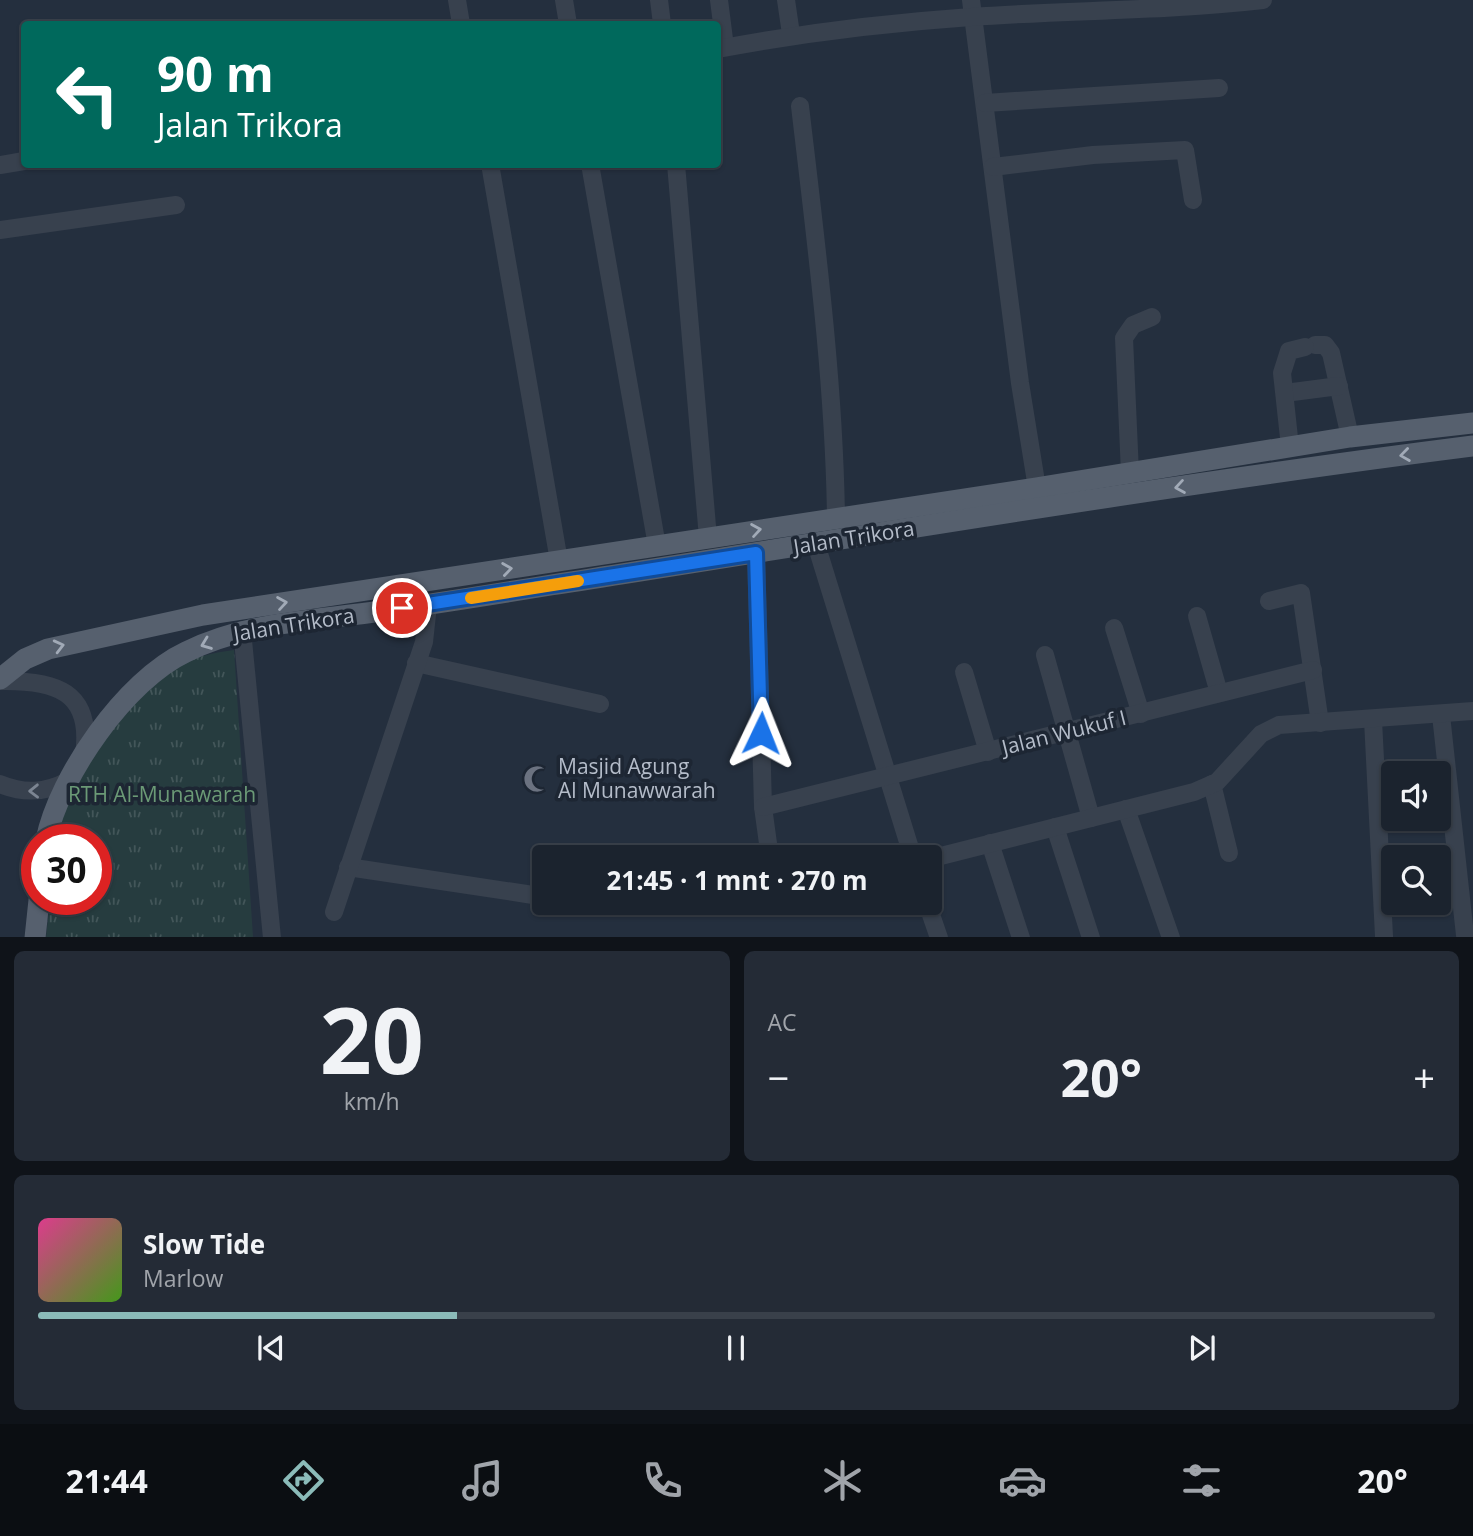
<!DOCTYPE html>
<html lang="id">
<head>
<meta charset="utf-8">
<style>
	:root { --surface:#1b232e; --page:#242b36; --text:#f1f3f6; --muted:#a0a4aa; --line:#39404a; --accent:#8bbbb9 }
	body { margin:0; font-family:"Open Sans",sans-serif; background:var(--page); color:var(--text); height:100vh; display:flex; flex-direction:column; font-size:26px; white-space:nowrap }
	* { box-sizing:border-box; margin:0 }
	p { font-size:23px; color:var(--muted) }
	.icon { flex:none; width:38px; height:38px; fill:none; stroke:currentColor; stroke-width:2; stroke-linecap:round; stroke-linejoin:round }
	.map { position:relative; height:937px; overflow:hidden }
	.details { display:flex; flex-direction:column; gap:14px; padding:14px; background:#0f1319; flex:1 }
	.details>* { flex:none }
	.top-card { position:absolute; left:21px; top:21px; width:700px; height:147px; border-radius:7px; box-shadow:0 2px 5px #0004,0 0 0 2px var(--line); background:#00695c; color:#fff; overflow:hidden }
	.buttons { position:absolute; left:1381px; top:761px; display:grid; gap:14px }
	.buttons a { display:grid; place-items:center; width:70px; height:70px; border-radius:7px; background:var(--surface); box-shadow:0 2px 5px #0004,0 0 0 2px var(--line); font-size:35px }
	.speed { position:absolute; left:21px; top:824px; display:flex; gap:14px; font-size:35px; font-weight:700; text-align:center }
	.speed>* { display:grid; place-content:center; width:91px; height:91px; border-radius:50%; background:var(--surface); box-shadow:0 2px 5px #0004,0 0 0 2px var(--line); line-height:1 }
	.speed .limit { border:10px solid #d22; background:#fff; color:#111 }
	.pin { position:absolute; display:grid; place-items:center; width:60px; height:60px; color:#fff; margin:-30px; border:4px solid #fff; border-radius:50%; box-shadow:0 2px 7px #0007 }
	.me { position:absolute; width:77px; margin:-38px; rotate:2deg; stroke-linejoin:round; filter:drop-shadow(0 0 5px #0008) }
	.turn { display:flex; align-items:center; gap:24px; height:147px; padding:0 21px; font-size:32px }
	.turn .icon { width:91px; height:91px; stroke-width:2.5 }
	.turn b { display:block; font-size:49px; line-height:60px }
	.big { font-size:52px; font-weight:700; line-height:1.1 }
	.details .card { flex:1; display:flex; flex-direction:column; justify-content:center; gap:10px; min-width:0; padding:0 24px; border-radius:10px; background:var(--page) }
	.details .dial { align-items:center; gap:0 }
	.dial b { font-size:91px; line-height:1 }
	.song { display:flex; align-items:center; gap:21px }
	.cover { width:84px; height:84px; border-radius:10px; background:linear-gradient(135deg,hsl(330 70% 55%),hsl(100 70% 35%)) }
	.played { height:7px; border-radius:4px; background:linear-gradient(90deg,var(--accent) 30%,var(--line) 30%) }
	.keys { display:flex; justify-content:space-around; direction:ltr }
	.heat { display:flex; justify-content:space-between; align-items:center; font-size:38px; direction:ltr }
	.details .tiles { flex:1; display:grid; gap:14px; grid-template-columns:1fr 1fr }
	.card:last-child { grid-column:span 2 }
	.trip { position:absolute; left:532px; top:845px; width:410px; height:70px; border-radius:7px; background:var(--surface); box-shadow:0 2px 5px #0004,0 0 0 2px var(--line); font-weight:700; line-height:70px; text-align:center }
	.tabs { display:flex; height:112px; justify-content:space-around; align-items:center; background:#0b0e12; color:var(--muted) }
	.tabs .icon { width:49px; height:49px }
	.tabs .on { color:var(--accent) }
	.tabs b { font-size:32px; color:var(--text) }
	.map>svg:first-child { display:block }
	.park { fill:url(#park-tufts) }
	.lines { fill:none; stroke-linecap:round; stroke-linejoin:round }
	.minor { stroke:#38414e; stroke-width:18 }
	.major { stroke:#56606e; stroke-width:21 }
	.oneway { stroke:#a1aab7 }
	.oneway2 { stroke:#7c8592 }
	.route-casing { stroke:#114b97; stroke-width:18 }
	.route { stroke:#1a73e8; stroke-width:12 }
	.slow { stroke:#f59e0b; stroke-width:12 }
	.labels { text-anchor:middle; stroke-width:7; stroke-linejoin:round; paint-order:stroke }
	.street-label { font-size:21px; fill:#b4bcc9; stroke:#1d2633 }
	.poi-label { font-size:21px; fill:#b4bcc9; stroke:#1d2633; text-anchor:start }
	.park-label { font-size:21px; fill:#6b9a76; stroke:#1d2633 }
</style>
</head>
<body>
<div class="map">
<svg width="1473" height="938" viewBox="0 0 1473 938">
	<defs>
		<pattern id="park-tufts" width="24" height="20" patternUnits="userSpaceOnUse" patternTransform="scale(1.75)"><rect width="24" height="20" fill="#263c3f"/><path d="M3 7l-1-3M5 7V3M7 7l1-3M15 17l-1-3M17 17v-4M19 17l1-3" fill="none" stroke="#435659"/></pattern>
	</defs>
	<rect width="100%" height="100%" fill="#242f3e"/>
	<!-- park -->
	<path class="park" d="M234,650L253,937L46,938L50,900H96V840H58C60,825 62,807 67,792C79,761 145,689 173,670C191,657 212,653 234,650Z"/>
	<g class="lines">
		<!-- minor -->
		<g class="minor">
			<path d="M457,0L461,24"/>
			<path d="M564,0L568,24"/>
			<path d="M659,0L662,24"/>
			<path d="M719,0L725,47"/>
			<path d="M786,0L791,34"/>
			<path d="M971,0L1020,383L1037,488"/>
			<path d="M718,49C802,33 885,23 971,17C1069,10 1166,11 1263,0"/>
			<path d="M985,103L1219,88"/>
			<path d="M800,106C816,243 834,380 836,517"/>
			<path d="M490,164L559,561"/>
			<path d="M590,164L657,546"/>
			<path d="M676,164L708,538"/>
			<path d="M0,165L24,161"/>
			<path d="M993,167L1093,155L1185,150L1193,200"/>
			<path d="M0,230L176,205"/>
			<path d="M1315,345H1325L1331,353L1350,437"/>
			<path d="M1285,393L1339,386"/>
			<path d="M1290,447L1282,373L1289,351L1305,347"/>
			<path d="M1130,473L1124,338L1133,325L1152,317"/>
			<path d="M816,544L913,858"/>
			<path d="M756,553L763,807L770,858"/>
			<path d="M1269,601L1301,593L1320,723"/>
			<path d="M1197,616L1219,693"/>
			<path d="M1114,628L1141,714"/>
			<path d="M242,630L272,938"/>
			<path d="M1045,655L1091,818"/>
			<path d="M416,663L600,704"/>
			<path d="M964,672L988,752"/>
			<path d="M0,681C55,680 93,691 84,754"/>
			<path d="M1441,715L1465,935"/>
			<path d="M1373,720L1384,936"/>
			<path d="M0,784C24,794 45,793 68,781"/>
			<path d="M1212,784L1229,853"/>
			<path d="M763,807L1313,670"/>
			<path d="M1126,809L1171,938"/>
			<path d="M1055,827L1091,938"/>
			<path d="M990,843L1021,938"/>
			<path d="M929,859L1194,792L1217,782L1261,734L1279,725L1473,711"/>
			<path d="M348,867L533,895"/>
			<path d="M785,903L787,907"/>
			<path d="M927,903L939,938"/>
			<path d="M334,912L424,642L428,605"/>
		</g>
		<!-- major -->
		<g class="major">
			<path d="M0,679L25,659L48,649L203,615L1037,488L1350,437L1473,423"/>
			<path d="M46,840C59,776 126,680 186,652C243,624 305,621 367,613C429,605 490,595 551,585C858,537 1165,485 1473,446"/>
			<path d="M35,938L39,900"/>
		</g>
	</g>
	<!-- one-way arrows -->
	<defs><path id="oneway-chevron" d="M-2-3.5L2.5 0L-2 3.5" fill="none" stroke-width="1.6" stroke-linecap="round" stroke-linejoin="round" transform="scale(1.75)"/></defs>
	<g class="oneway">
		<use href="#oneway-chevron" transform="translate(1405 455) rotate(172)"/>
		<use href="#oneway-chevron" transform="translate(1180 487) rotate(171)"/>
		<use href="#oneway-chevron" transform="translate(756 530) rotate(-9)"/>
		<use href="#oneway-chevron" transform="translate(507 569) rotate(-8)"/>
		<use href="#oneway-chevron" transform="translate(282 603) rotate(-9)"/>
		<use href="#oneway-chevron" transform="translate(206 644) rotate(159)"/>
		<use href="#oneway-chevron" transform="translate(59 646) rotate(-14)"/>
	</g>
	<use class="oneway2" href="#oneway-chevron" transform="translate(34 791) rotate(179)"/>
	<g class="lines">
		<defs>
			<path id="route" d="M402,608L756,553L761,733"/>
		</defs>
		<!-- route casing -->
		<use href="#route" class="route-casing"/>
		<!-- route -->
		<use href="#route" class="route"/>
		<!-- slow -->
		<path class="slow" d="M471,598L578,581"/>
	</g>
	<!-- icons -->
	<defs>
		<symbol id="mosque-bare" viewBox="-9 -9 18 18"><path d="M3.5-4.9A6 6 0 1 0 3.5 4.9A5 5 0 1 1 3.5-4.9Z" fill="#6b7280" stroke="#1d2633" stroke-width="2.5" paint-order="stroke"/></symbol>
	</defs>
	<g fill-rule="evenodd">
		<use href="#mosque-bare" x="518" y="760" width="38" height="38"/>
	</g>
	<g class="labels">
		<!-- street labels -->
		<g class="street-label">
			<text transform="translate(854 538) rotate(-9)" y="7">Jalan Trikora</text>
			<text transform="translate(294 625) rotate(-9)" y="7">Jalan Trikora</text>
			<text transform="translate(1064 733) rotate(-14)" y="7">Jalan Wukuf I</text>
		</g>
		<!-- poi labels -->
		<g class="poi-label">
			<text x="558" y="774">Masjid Agung<tspan x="558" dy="24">Al Munawwarah</tspan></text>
		</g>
		<!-- park labels -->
		<g class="park-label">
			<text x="162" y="802">RTH Al-Munawarah</text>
		</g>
	</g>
</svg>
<div class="buttons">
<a><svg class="icon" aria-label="sound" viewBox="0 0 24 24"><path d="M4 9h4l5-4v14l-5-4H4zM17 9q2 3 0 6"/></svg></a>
<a><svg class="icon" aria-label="search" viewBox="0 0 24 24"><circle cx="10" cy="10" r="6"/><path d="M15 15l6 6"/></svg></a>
</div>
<div class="speed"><div class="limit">30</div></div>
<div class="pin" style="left:402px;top:608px;background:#d93025"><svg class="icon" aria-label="arrive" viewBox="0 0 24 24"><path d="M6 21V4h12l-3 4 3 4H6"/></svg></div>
<svg class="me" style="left:761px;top:733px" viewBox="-20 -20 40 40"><path d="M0-17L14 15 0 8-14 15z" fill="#1a73e8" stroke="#fff" stroke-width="4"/></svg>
<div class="trip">21:45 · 1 mnt · 270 m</div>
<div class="top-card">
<div class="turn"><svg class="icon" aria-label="left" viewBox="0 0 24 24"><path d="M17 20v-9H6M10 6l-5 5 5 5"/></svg><div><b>90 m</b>Jalan Trikora</div></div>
</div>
</div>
<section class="details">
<div class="tiles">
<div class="card dial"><b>20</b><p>km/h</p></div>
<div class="card"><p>AC</p>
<div class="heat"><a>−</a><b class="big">20°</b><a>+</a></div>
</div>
<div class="card">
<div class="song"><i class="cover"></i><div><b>Slow Tide</b><p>Marlow</p></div></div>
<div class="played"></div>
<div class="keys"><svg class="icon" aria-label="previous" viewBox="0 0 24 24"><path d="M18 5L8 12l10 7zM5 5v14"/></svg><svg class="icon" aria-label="pause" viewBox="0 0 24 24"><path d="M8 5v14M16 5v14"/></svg><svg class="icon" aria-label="next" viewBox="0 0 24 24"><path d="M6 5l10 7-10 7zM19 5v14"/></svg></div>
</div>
</div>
</section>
<nav class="tabs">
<b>21:44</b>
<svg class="icon on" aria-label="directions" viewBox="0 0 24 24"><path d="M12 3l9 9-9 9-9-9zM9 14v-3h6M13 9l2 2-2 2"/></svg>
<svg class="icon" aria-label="music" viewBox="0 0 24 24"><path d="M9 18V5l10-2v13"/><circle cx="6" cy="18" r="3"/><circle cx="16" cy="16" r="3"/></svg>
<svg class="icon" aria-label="phone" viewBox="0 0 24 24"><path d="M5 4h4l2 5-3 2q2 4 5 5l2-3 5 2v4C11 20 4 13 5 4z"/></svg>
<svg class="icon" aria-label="climate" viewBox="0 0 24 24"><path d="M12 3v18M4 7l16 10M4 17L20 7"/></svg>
<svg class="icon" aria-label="car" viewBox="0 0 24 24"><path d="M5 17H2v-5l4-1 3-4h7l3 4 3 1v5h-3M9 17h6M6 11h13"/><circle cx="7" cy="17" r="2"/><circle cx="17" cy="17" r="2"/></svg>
<svg class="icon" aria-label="filters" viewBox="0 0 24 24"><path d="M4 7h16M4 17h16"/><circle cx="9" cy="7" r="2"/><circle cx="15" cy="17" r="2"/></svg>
<b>20°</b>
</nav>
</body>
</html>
